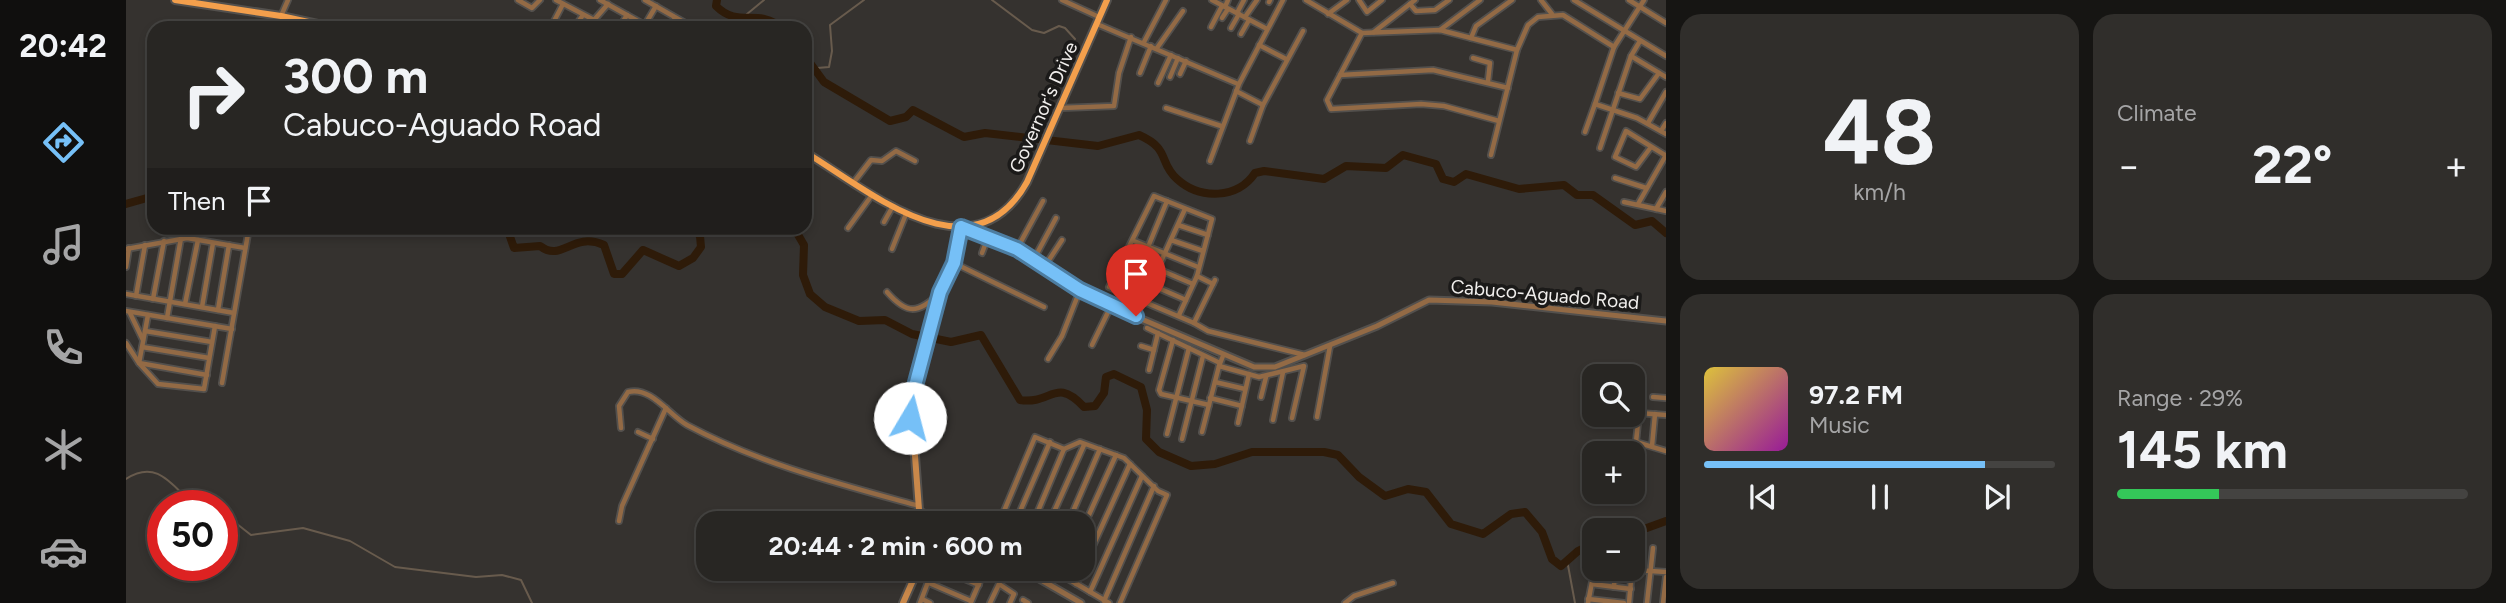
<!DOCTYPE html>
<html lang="en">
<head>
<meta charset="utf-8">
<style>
	:root { --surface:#282623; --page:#302e2b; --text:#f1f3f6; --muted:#a5a5a6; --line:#444341; --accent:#76c0f7 }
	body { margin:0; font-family:Figtree,sans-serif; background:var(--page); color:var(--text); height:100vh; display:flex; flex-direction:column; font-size:26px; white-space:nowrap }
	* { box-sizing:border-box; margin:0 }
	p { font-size:23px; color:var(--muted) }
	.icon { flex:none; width:38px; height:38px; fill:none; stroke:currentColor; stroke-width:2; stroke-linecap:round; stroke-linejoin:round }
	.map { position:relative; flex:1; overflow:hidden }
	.details { display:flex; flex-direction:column; gap:14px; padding:14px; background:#161513; width:840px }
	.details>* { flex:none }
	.guide { position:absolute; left:21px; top:21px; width:665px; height:214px; border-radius:21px; box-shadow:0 4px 10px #0003,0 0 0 2px var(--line); background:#282623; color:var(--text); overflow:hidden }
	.controls { position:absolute; left:1456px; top:364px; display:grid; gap:14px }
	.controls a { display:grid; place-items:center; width:63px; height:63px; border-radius:14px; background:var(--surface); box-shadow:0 4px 10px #0003,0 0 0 2px var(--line); font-size:35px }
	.speed { position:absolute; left:21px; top:490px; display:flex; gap:14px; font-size:35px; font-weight:700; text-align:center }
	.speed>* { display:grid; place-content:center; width:91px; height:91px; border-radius:50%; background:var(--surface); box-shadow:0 4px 10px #0003,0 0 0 2px var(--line); line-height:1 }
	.speed .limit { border:10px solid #d22; background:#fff; color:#111 }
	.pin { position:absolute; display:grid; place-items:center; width:60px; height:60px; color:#fff; margin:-72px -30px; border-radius:50% 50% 50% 0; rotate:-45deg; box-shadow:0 0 7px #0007 }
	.pin .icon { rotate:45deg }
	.me { position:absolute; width:77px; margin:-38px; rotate:8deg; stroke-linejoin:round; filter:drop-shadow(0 0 5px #0008) }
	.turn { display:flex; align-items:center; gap:24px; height:147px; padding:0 21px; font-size:32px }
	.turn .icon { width:91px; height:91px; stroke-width:2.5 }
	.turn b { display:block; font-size:49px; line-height:60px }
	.then { display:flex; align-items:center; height:66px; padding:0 21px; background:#0003; gap:14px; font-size:26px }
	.big { font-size:52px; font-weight:700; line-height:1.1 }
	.details .tile { flex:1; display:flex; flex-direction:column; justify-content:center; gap:10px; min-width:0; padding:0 24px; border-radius:21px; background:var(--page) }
	.details .dial { align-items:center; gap:0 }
	.dial b { font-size:91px; line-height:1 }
	.song { display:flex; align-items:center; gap:21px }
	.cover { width:84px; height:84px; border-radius:10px; background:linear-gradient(135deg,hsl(50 70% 55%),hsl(300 70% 35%)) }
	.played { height:7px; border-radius:4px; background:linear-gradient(90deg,var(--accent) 80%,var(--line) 80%) }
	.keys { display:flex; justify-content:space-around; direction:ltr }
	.heat { display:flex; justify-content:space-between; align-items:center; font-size:38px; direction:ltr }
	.charge { height:10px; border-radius:5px; background:linear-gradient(90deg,#34c759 29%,var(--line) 0) }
	.details .tiles { flex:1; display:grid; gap:14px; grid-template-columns:repeat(2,1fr) }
	.trip { position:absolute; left:570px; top:511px; width:399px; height:70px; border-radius:21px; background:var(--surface); box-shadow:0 4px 10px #0003,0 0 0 2px var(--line); font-weight:700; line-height:70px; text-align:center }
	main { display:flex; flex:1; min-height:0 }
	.tabs { display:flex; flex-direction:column; width:126px; justify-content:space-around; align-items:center; background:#100f0e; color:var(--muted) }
	.tabs .icon { width:49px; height:49px }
	.tabs .selected { color:var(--accent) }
	.tabs b { font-size:32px; color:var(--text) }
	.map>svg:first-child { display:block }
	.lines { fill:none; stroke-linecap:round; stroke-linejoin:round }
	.stream { stroke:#685b4d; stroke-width:2 }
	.river { stroke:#2e1b09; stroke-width:8 }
	.minor-casing { stroke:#53504d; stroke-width:8 }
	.tertiary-casing { stroke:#53504d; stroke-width:9 }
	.secondary-casing { stroke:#53504d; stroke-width:10 }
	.primary-casing { stroke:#53504d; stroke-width:10 }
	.minor { stroke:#936a45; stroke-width:4.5 }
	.tertiary { stroke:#936a45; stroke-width:5 }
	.secondary { stroke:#c9884a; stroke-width:6 }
	.primary { stroke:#f39f4c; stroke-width:6 }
	.route-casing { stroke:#4d7da1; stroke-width:18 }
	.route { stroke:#76c0f7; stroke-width:12 }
	.labels { text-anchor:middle; stroke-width:7; stroke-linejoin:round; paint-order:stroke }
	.street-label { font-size:19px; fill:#f1efed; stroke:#1b1a19 }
</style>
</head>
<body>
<main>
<nav class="tabs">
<b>20:42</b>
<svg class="icon selected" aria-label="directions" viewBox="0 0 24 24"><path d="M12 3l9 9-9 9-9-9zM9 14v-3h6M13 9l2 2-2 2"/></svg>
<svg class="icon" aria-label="music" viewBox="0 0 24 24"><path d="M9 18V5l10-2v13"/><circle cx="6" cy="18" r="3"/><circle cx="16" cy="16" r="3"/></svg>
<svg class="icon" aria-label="phone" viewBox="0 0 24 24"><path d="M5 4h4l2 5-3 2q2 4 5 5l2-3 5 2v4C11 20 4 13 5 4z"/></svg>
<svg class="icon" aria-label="climate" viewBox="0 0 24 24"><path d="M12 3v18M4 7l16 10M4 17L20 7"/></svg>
<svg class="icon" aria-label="car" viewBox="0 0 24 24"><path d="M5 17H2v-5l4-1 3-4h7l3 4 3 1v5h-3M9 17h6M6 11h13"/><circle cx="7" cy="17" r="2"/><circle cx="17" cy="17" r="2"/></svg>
</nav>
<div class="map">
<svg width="1540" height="603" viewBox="0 0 1540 603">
	<rect width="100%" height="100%" fill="#35322f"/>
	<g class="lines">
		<!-- stream -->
		<g class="stream">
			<path d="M866,0L906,30L918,33L933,26L939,28L949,39"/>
			<path d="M615,19L638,0"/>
			<path d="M682,63L691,68L703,67L706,51L704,25L738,0"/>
			<path d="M0,479C32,458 47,487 69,506"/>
			<path d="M96,520L111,524L125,535L177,528L224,541L269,567L350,577L376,575L395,580L406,603"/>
			<path d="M1441,560L1449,603"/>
		</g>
		<!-- river -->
		<g class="river">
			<path d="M591,0L590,6C613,29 631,7 656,28"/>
			<path d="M679,56L698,82L764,121L780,117L787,110L838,137L859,133L972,146L1013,135C1045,149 1032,162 1051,179C1074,200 1112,199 1129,173L1138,171L1198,179L1220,166L1260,168L1277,155L1310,164L1317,179L1328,182L1340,174L1393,189L1438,185L1451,195H1467L1509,225L1526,221L1540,233"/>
			<path d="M0,204L28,196"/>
			<path d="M381,228L388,248L414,246C436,263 446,231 478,245L488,274H496L517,250L553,266L567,258L575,247L574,236L568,228"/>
			<path d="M668,228L678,245L677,275L684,294L699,307L733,321L759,320L786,334L825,342L855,335L894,400C926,405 929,376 958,407L969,406L978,393L980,377L988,374L1015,387L1021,410L1020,439L1033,452L1065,466L1089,464L1126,452H1198L1212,455L1233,477L1259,496L1282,489L1300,492L1325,524L1357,534L1385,514L1399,512L1416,532L1426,559L1435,566L1452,551L1468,543"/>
			<path d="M1507,533L1540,521"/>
		</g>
		<defs>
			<g id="minor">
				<path d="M392,0L406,8L414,0"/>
				<path d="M430,0L468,20L482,4"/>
				<path d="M474,0L519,25"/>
				<path d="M519,0L568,28"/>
				<path d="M936,0L973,17"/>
				<path d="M1086,0L1141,29"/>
				<path d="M1180,0L1236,33L1314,30L1391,50"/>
				<path d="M1233,0L1241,12L1256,0"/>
				<path d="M1415,0L1426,14"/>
				<path d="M1448,0L1540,56"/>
				<path d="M1503,0L1540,23"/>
				<path d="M1518,0L1488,47L1469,104L1511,118L1540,134"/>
				<path d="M1143,2L1144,0"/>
				<path d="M1284,4L1290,11L1309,10L1323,0"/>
				<path d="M1099,7L1102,0"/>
				<path d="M1111,13L1118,0"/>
				<path d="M1202,14L1221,0"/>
				<path d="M155,16L162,0"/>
				<path d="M1119,17L1131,0"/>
				<path d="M1096,18L1102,9"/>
				<path d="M427,23L437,4"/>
				<path d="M971,24L1112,84"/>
				<path d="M450,25L457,15"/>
				<path d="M1085,27L1096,6"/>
				<path d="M493,28L501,15"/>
				<path d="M517,28L530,6"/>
				<path d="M544,28L549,18"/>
				<path d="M1105,28L1113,14"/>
				<path d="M1314,30L1354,0"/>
				<path d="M1248,32L1289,0"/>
				<path d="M1236,33L1201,100L1205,109L1295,104L1318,106L1373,121"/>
				<path d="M1115,34L1123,20"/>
				<path d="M1345,38L1350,26L1386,0"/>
				<path d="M1018,42L1040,0"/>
				<path d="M1133,45L1160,59"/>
				<path d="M1031,48L1057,11"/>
				<path d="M1505,56L1540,77"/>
				<path d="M1347,58L1364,63L1362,81"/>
				<path d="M1014,73L1025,46"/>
				<path d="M1054,74L1060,61"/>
				<path d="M1214,75L1307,70L1382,88"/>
				<path d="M1044,77L1052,58"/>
				<path d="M1032,83L1045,55"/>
				<path d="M1110,91L1137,105"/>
				<path d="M1492,93L1514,99L1533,73"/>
				<path d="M935,108L988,106L993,73L1005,37"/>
				<path d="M1040,108L1095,126"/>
				<path d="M1522,123L1540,92"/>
				<path d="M1535,131L1540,123"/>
				<path d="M1459,132L1469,104"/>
				<path d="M1124,141L1137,105L1177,31"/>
				<path d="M1525,147L1510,167L1489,157L1500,131L1539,155"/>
				<path d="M1474,148L1505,56L1514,41"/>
				<path d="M1365,155L1391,50L1402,25L1412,17L1437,15L1488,47"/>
				<path d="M1084,161L1113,84L1157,0"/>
				<path d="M1489,178L1520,188"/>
				<path d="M728,182L745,160L756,161L770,151L789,161"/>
				<path d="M1498,202L1540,211"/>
				<path d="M1512,204L1540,155"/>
				<path d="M1530,209L1540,192"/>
				<path d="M758,222L767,206"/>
				<path d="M1052,225L1082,235"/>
				<path d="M722,228L746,195"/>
				<path d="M1045,240L1077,251"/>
				<path d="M1008,241L1072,267"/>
				<path d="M1022,247L1041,201"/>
				<path d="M0,249L61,238L119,248"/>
				<path d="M766,249L780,214"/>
				<path d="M891,249L917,201"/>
				<path d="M856,253L862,237"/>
				<path d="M1001,256L1067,284"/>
				<path d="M908,259L930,218"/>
				<path d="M828,263L918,307"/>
				<path d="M919,266L936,240"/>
				<path d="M0,267L3,248"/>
				<path d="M993,271L1060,300"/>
				<path d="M1087,284L1068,323L1082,331L1179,355"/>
				<path d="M761,292C781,315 792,314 814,293"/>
				<path d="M0,294L108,313"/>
				<path d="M10,296L19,245"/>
				<path d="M27,299L38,241"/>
				<path d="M59,304L72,240"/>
				<path d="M76,307L87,243"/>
				<path d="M92,310L103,245"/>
				<path d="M0,311L106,329"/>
				<path d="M4,313L17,340"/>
				<path d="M22,315L13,363L32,384L78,389L89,326"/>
				<path d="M1053,315L1071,276"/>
				<path d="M1010,316L1059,209"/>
				<path d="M41,318L55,238"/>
				<path d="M1068,323L983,287L1028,196L1086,219L1071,276L1087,284L1089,280"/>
				<path d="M1021,328L1094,363"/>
				<path d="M19,331L86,342"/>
				<path d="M1047,340L1033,390L1035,394L1083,405"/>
				<path d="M0,343L13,363L81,375"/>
				<path d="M966,345L985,306"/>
				<path d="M1015,346L1028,350"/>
				<path d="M16,347L83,358"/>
				<path d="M1097,356L1093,366L1133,377L1178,366L1166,418"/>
				<path d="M922,359L936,336L954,290"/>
				<path d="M1023,370L1032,333"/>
				<path d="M1089,382L1119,389"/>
				<path d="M96,383L123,228"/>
				<path d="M1135,397L1140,377"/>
				<path d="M1527,397L1540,398"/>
				<path d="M1084,398L1116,406"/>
				<path d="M1540,415L1513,413L1510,442L1540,451"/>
				<path d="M1191,417L1204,346"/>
				<path d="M1147,420L1157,372"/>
				<path d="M1112,423L1123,374"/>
				<path d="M495,428L493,406L502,392C525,386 543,415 561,425C634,464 713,484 793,506"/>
				<path d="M512,432L527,439"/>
				<path d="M1076,432L1093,366"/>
				<path d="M1041,434L1063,348"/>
				<path d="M1056,439L1077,356"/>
				<path d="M1526,446L1529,414"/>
				<path d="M493,521L496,506L540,408"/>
				<path d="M873,523L909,437L938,449L954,442L998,458L1032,491L1041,495L994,603"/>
				<path d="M889,523L924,442"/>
				<path d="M907,523L938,449"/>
				<path d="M923,523L958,445"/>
				<path d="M942,523L974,449"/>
				<path d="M957,528L990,455"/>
				<path d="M957,568L1004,464"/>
				<path d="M815,569L853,585"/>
				<path d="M925,569L983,603"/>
				<path d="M803,583L845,601"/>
				<path d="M950,584L957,569"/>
				<path d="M1466,584L1505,589"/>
				<path d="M1488,587L1489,570"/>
				<path d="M964,592L1016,476"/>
				<path d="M796,599L804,603"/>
				<path d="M1462,599L1498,603"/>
				<path d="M897,600L902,603"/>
				<path d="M978,601L1028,486"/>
				<path d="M845,602L858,572L856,569"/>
				<path d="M794,603L807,569"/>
				<path d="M864,603L873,584L888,594L884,603"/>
				<path d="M1219,603L1228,596L1267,583"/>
				<path d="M1462,603L1466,582L1493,569L1540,572"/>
				<path d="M1503,603L1506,569"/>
				<path d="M1521,603L1527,548"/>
				<path d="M1537,603L1540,577"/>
			</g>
			<g id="tertiary">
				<path d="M838,226L900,254L954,290L985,306L1128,367H1149L1251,326L1303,300L1366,302L1540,321"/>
				<path d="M793,511L821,523"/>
				<path d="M794,519L804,523"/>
				<path d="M896,569L955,603"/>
			</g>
			<g id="secondary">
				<path d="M794,523L785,402L811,301L830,255L835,227"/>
				<path d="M777,603L792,569"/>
			</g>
			<g id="primary">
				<path d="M49,0L155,16L210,28"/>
				<path d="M679,152C742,190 846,281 901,182L981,0"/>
			</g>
		</defs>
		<!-- minor casing -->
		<use href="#minor" class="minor-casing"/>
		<!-- tertiary casing -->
		<use href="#tertiary" class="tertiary-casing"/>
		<!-- secondary casing -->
		<use href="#secondary" class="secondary-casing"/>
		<!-- primary casing -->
		<use href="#primary" class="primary-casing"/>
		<!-- minor -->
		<use href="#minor" class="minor"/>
		<!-- tertiary -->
		<use href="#tertiary" class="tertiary"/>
		<!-- secondary -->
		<use href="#secondary" class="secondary"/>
		<!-- primary -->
		<use href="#primary" class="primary"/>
	</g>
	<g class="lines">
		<defs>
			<path id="route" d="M784,418L789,386L814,292L828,263L835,227L891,249L954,290L1010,316"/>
		</defs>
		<!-- route casing -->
		<use href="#route" class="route-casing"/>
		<!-- route -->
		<use href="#route" class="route"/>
	</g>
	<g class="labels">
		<!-- street labels -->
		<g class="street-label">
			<text transform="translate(917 107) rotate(-66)" y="7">Governor's Drive</text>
			<text transform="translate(1419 294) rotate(5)" y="7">Cabuco-Aguado Road</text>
		</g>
	</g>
</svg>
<div class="controls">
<a><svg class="icon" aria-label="search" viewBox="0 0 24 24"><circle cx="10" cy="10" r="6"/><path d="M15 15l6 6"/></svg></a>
<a>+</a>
<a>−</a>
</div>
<div class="speed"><div class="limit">50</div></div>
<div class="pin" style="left:1010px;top:316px;background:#d93025"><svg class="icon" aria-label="arrive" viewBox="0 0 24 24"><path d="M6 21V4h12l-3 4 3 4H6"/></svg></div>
<svg class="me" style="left:784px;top:418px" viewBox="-20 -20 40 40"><circle r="19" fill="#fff"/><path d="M0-13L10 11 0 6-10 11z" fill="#76c0f7"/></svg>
<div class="trip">20:44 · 2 min · 600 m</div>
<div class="guide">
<div class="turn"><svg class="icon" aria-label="right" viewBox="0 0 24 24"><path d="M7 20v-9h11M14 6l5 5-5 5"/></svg><div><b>300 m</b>Cabuco-Aguado Road</div></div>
<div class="then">Then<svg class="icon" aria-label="arrive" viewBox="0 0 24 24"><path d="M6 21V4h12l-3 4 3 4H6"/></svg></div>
</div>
</div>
<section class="details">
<div class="tiles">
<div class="tile dial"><b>48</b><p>km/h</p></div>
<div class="tile"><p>Climate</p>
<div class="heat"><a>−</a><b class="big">22°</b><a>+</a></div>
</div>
<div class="tile">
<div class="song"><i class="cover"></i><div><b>97.2 FM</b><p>Music</p></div></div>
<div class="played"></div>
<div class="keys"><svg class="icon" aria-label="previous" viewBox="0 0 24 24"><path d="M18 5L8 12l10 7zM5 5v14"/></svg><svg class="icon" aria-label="pause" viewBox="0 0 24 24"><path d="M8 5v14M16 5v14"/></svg><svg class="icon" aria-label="next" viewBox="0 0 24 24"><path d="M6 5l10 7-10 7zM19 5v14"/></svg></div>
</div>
<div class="tile"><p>Range · 29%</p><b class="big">145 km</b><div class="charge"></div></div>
</div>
</section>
</main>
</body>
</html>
